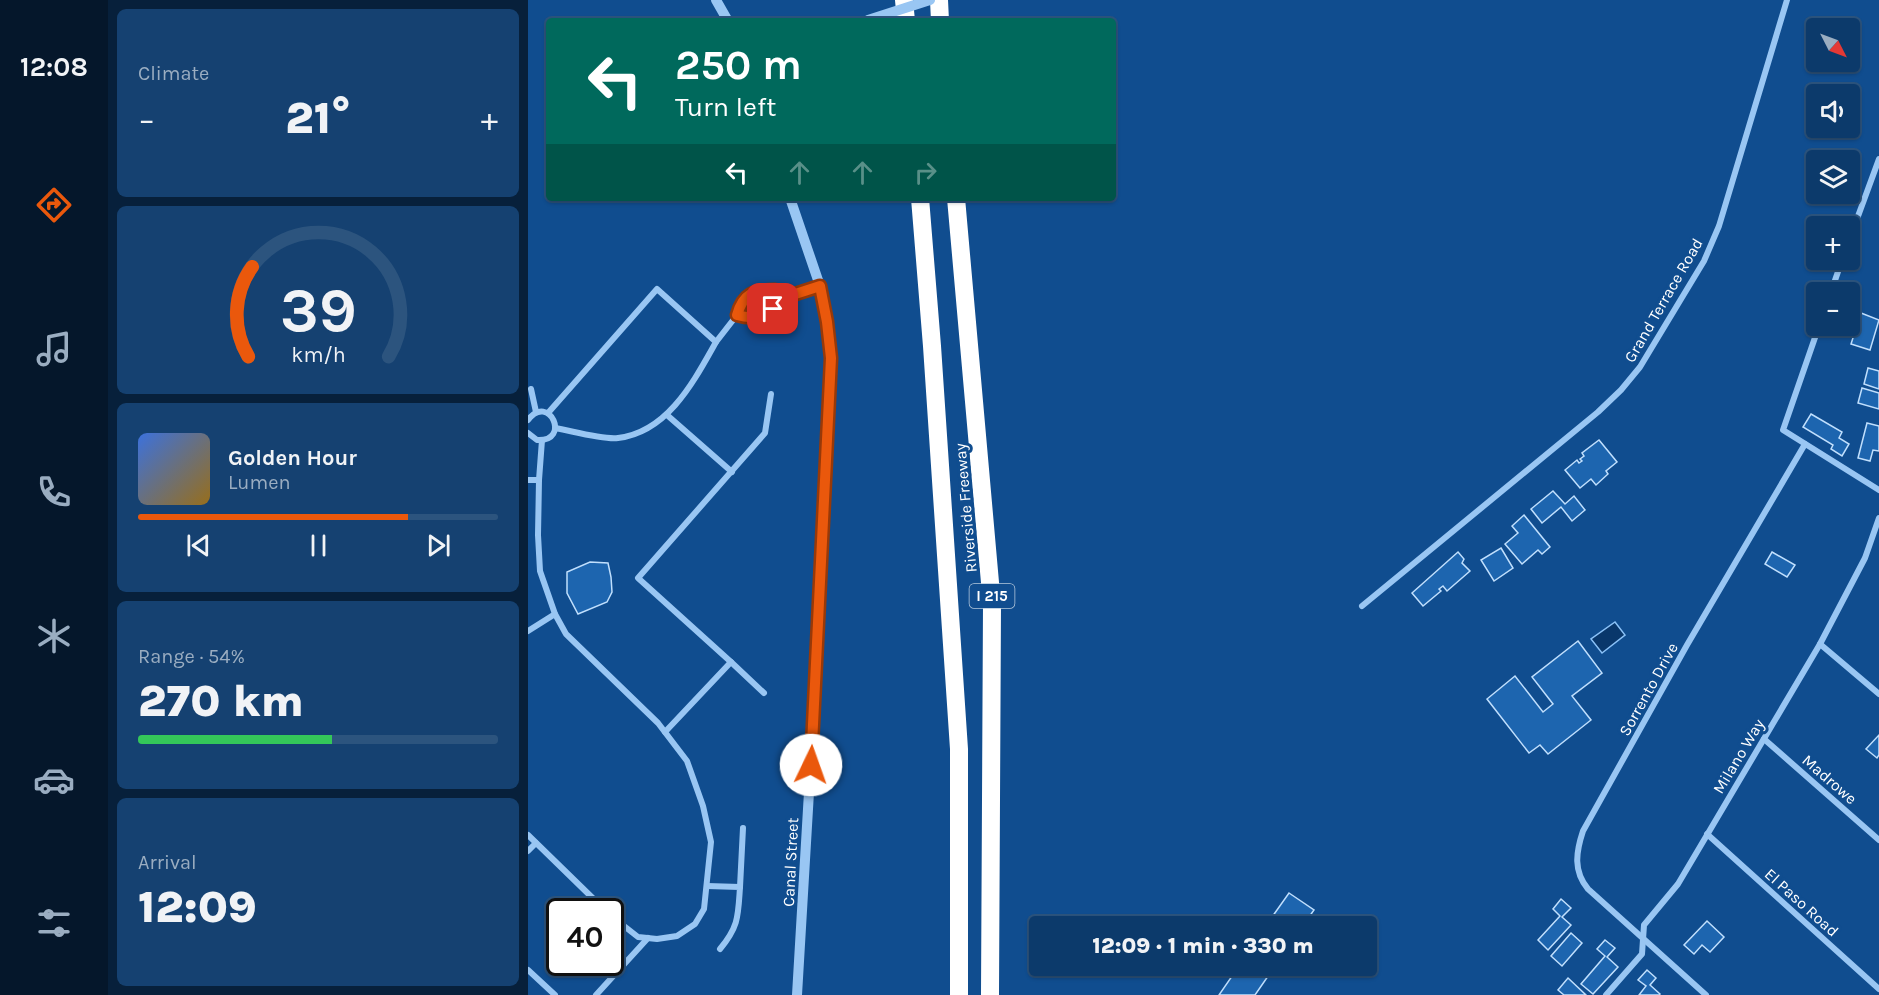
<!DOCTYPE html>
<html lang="en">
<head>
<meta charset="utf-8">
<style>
	:root { --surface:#0c3a6b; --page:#154171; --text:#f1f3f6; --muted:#9aadc1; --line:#2c547e; --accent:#ea580c }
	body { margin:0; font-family:Karla,sans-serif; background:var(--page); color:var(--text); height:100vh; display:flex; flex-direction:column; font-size:22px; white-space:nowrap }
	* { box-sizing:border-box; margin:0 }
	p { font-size:20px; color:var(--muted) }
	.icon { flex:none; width:33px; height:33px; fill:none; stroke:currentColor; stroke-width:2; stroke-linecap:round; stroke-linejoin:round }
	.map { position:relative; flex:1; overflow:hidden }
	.details { display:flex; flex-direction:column; gap:9px; padding:9px; background:#07203b; width:420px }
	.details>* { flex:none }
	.banner { position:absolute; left:18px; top:18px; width:570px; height:183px; border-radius:6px; box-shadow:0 2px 4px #0004,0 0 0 2px var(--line); background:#00695c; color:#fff; overflow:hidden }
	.needle { width:39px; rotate:132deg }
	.buttons { position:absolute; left:1278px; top:18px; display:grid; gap:12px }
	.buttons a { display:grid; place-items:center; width:54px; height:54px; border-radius:6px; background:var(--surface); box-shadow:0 2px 4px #0004,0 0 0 2px var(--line); font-size:30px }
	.speed { position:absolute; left:18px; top:898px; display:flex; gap:12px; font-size:30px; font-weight:700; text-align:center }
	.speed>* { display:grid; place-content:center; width:78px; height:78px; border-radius:50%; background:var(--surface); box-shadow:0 2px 4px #0004,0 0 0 2px var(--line); line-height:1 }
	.speed .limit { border:3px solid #111; border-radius:9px; background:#fff; color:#111 }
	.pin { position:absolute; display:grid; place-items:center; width:51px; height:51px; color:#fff; margin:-26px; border-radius:12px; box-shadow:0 3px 9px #0006 }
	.me { position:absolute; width:66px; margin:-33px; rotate:3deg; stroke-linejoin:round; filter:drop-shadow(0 0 4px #0008) }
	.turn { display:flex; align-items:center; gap:21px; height:126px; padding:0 30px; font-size:27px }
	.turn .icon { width:78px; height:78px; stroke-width:2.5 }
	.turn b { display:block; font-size:42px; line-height:51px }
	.lanes { display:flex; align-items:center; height:57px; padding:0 30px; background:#0003; justify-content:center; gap:30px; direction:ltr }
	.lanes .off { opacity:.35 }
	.big { font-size:45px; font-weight:800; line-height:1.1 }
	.details .widget { flex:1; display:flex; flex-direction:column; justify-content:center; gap:9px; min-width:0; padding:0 21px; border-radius:9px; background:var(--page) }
	.details .dial { align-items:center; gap:0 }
	.dial svg { height:156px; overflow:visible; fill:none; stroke:var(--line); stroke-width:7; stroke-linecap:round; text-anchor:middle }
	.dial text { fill:var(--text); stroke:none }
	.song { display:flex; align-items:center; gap:18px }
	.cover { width:72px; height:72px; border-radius:9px; background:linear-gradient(135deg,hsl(220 70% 55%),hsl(40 70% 35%)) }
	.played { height:6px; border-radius:3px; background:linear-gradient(90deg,var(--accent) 75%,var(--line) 75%) }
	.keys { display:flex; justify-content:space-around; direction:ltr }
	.heat { display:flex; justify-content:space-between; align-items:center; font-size:33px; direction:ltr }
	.charge { height:9px; border-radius:4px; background:linear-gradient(90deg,#34c759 54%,var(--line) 0) }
	.trip { position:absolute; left:501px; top:916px; width:348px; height:60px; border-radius:6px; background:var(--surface); box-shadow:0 2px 4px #0004,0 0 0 2px var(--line); font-weight:800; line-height:60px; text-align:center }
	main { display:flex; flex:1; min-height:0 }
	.tabs { display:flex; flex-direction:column; width:108px; justify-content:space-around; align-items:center; background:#05172b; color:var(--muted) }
	.tabs .icon { width:42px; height:42px }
	.tabs .active { color:var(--accent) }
	.tabs b { font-size:27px; color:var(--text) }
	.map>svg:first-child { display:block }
	.water { fill:#09376b; stroke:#8ac1f7; stroke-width:1.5 }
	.building { fill:#1d65af; stroke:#c0dffd; stroke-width:1.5 }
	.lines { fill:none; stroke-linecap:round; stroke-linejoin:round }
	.minor { stroke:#99c6f3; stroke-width:6 }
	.tertiary { stroke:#99c6f3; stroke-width:10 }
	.motorway { stroke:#fff; stroke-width:18 }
	.tertiary-bridge { stroke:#99c6f3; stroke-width:10 }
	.route-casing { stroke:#983908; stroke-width:15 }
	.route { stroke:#ea580c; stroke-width:10 }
	.labels { text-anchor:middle; stroke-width:6; stroke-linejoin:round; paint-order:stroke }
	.shield { fill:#104d8f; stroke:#b7cadd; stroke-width:1.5 }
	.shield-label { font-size:15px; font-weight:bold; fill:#fff }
	.street-label { font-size:16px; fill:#fff; stroke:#104d8f }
</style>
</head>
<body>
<main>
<nav class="tabs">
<b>12:08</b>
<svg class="icon active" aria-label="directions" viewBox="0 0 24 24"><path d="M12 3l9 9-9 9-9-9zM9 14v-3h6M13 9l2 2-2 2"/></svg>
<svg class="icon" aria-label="music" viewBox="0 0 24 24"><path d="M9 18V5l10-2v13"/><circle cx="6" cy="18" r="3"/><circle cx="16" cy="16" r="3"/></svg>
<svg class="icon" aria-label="phone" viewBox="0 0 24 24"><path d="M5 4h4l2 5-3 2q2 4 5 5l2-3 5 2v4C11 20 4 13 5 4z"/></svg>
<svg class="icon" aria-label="climate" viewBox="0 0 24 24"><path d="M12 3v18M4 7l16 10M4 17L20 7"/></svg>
<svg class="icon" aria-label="car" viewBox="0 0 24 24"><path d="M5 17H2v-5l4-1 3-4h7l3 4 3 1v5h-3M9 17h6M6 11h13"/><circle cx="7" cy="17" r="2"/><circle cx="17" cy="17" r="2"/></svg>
<svg class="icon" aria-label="filters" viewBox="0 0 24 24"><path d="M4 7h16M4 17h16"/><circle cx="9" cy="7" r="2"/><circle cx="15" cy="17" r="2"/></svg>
</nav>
<section class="details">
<div class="widget"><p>Climate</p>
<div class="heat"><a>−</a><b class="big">21°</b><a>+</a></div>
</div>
<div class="widget dial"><svg viewBox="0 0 100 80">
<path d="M14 69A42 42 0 1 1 86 69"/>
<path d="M14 69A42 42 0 0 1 16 23" stroke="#ea580c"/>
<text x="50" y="56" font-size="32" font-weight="700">39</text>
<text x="50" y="72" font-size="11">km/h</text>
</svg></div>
<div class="widget">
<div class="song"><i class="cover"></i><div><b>Golden Hour</b><p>Lumen</p></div></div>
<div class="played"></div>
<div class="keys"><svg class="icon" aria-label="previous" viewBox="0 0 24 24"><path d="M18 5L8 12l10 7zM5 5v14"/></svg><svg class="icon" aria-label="pause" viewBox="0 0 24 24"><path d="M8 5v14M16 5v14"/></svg><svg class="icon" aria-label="next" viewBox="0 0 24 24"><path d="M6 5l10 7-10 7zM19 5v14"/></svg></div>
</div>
<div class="widget"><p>Range · 54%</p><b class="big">270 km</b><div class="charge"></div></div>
<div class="widget"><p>Arrival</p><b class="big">12:09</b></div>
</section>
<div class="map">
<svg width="1351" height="995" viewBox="0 0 1351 995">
	<rect width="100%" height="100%" fill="#104d8f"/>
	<!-- water -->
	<path class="water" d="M1087,622L1097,635L1074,653L1063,639Z"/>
	<!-- building -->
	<g class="building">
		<path d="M1333,313L1351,320L1342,350L1323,344Z"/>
		<path d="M1340,368L1351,371V389L1336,384Z"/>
		<path d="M1334,388L1351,393V409L1330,403Z"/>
		<path d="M1283,414L1314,432L1311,438L1321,444L1314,456L1303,449L1305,445L1275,427Z"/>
		<path d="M1339,423L1351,426V451L1345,450L1342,461L1330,458Z"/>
		<path d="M1071,440L1089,462L1078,471L1080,474L1068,485L1063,479L1052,488L1037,470L1049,460L1051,463L1054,461L1052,459L1056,456L1054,453Z"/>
		<path d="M1025,491L1037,504L1046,496L1057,510L1044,521L1033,507L1014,523L1003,509Z"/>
		<path d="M996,515L1022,547L1014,554L1010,550L994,564L977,544L990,533L984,526Z"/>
		<path d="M973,548L985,568L966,581L953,560Z"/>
		<path d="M930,552L936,559L934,563L942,571L919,591L915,586L911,589L913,591L895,606L884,593Z"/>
		<path d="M1244,552L1267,565L1259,577L1237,564Z"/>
		<path d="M62,562L80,563L83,577L84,592L79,602L50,614L39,593V572Z"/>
		<path d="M1050,641L1074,673L1044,696L1063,720L1020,754L1012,745L1001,753L959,699L987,676L1015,712L1025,704L1004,677Z"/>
		<path d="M1351,735V755L1349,758L1338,749Z"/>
		<path d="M761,893L786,910L774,927H737Z"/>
		<path d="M1033,899L1043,908L1034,917L1043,925L1020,950L1010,940L1032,916L1025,909Z"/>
		<path d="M1179,921L1196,937L1182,952L1174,945L1166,954L1156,945Z"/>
		<path d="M1043,933L1054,943L1034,966L1023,956Z"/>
		<path d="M1077,940L1087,948L1079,957L1090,967L1065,994L1053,984L1077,956L1069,949Z"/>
		<path d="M711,966H747L727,995H691Z"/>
		<path d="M1119,970L1128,978L1122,985L1132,994L1131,995H1111L1118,986L1110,980Z"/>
		<path d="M1040,978L1058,995H1036L1030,990Z"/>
	</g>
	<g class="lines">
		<!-- minor -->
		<g class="minor">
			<path d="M1322,238L1351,159"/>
			<path d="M1303,292L1314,260"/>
			<path d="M209,315C240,323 234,312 255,299C265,293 280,290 292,286"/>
			<path d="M1291,326L1255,430L1351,490"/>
			<path d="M188,342L209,315L213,303L218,296L227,292L247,290L255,299"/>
			<path d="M3,389L8,412"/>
			<path d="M20,413L129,289L188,342C166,381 140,432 90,438C75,440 44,431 27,428"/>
			<path d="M139,415L204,472"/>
			<path d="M0,420C21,392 44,442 9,440L0,433"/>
			<path d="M0,480H11L10,535L12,571L27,614L38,634L130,723L159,761L175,806L183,842L176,909L167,924L149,936L129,939L110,937L82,915"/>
			<path d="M11,480L14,440"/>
			<path d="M834,606L1070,412L1093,390L1112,367L1176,261L1191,226L1259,0"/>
			<path d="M0,631L27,614"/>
			<path d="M1292,644L1351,694"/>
			<path d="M203,662L110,578L237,433L243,394"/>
			<path d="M137,732L203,662L236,693"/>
			<path d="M1236,739L1351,840"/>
			<path d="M1179,834L1351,989"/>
			<path d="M0,835L79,912"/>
			<path d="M0,851L8,843"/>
			<path d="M179,886L212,887C210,916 211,926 192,949"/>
			<path d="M212,887L215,828"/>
			<path d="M0,970L27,995"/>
			<path d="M68,995L120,938"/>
			<path d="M1078,995L1114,954L1116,925L1150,884L1292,644L1337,558L1351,518"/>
			<path d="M1178,995L1060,889C1045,871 1048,852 1055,831L1159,645L1277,444"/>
		</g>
		<!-- tertiary -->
		<g class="tertiary">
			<path d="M188,0L200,21"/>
			<path d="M262,198L292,286L299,322L303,358L291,623L269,995"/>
		</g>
		<!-- motorway -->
		<g class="motorway">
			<path d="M376,0L378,21"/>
			<path d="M411,0L412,21"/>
			<path d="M392,198L404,346L431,749V995"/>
			<path d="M428,198L464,605L462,995"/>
		</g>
		<!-- tertiary-bridge -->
		<path class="tertiary-bridge" d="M340,20L402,0"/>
	</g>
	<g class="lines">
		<defs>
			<path id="route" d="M245,309C233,318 223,319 209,315C215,294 225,290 247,290L255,298L292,286L299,322L303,358L283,765"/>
		</defs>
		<!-- route casing -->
		<use href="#route" class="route-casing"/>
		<!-- route -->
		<use href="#route" class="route"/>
	</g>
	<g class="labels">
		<!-- shield labels -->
		<rect class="shield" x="441.5" y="584" width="45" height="24" rx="4.5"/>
		<g class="shield-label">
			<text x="464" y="601">I 215</text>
		</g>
		<!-- street labels -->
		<g class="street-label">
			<text transform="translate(1135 300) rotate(-60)" y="6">Grand Terrace Road</text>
			<text transform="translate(437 508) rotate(-95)" y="6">Riverside Freeway</text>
			<text transform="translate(1120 689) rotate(-61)" y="6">Sorrento Drive</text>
			<text transform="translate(1210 756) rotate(-59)" y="6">Milano Way</text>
			<text transform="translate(1302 779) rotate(41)" y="6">Madrowe</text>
			<text transform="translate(262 862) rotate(-87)" y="6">Canal Street</text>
			<text transform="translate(1274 902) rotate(42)" y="6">El Paso Road</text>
		</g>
	</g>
</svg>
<div class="buttons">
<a><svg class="needle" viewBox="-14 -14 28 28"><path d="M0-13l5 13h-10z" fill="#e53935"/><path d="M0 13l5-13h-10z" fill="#9aadc1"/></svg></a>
<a><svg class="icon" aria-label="sound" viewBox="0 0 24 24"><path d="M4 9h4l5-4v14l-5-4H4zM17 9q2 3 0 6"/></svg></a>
<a><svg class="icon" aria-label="layers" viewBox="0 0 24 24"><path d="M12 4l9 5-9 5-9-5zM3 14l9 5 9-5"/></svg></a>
<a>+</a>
<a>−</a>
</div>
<div class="speed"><div class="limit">40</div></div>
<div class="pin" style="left:245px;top:309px;background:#d93025"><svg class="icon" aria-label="arrive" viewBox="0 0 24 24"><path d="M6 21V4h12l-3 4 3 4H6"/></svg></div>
<svg class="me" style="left:283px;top:765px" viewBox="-20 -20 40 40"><circle r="19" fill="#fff"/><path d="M0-13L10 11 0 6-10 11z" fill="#ea580c"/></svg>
<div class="trip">12:09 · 1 min · 330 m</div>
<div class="banner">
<div class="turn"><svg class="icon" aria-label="left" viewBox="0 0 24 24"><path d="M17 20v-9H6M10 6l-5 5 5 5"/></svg><div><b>250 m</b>Turn left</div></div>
<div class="lanes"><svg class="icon" aria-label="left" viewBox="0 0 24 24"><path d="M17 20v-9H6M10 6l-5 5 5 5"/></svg><svg class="icon off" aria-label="ahead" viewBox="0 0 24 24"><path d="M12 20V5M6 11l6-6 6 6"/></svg><svg class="icon off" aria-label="ahead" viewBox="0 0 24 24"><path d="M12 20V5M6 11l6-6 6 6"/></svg><svg class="icon off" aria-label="right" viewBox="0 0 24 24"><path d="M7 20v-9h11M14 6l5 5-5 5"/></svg></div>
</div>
</div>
</main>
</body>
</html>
